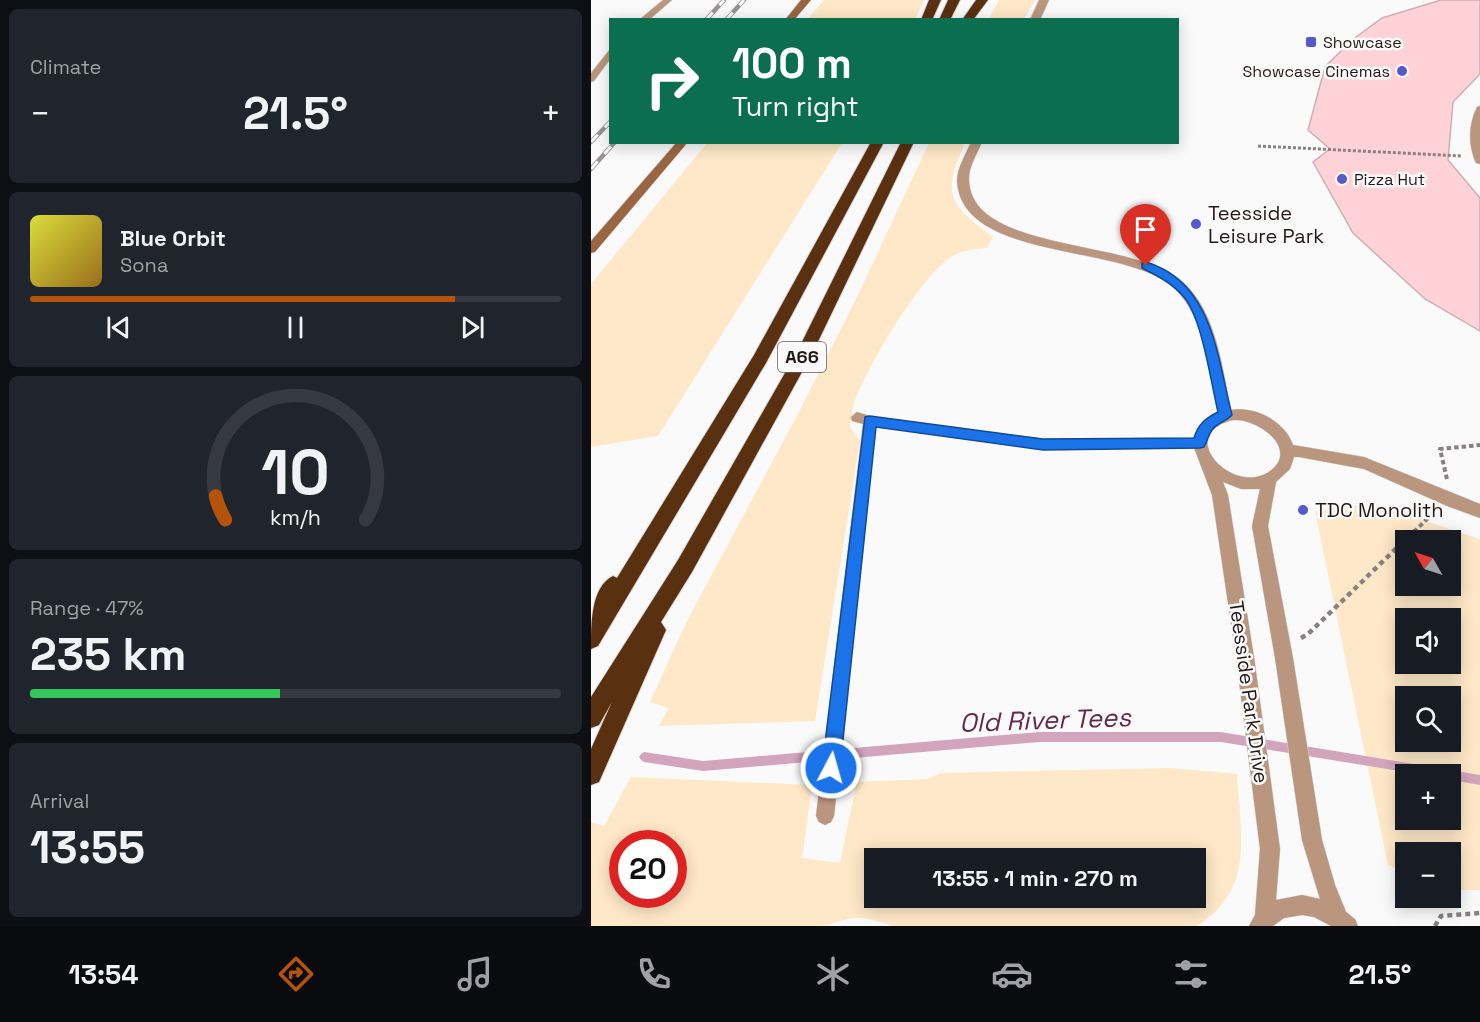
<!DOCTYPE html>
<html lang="en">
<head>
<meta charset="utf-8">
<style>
	:root { --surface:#171b24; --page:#20242c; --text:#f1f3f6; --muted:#9ea1a6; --line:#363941; --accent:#b45309 }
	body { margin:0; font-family:"Space Grotesk",sans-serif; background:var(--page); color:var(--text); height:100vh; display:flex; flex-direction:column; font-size:22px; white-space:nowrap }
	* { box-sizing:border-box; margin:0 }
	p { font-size:20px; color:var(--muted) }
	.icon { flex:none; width:33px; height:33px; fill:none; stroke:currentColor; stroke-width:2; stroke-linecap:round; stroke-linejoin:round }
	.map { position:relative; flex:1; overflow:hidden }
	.panel { display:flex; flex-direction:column; gap:9px; padding:9px; background:#0d0f14; width:591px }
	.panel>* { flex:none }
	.top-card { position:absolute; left:18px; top:18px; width:570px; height:126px; border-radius:0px; box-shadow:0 3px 15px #0003; background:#0b6e4f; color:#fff; overflow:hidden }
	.needle { width:39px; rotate:309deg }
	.tools { position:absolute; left:804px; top:530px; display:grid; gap:12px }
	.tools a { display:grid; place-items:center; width:66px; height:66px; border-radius:0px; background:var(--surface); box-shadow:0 3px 15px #0003; font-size:30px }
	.speed { position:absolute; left:18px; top:830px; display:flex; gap:12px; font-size:30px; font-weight:700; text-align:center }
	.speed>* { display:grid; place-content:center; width:78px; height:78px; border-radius:50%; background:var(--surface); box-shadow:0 3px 15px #0003; line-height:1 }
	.speed .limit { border:9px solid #d22; background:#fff; color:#111 }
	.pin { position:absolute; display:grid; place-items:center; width:51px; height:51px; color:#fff; margin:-62px -26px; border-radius:50% 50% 50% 0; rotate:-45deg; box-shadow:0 0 6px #0007 }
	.pin .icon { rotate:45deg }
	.me { position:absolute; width:66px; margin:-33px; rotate:6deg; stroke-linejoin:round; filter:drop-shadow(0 0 4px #0008) }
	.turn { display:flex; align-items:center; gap:21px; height:126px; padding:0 24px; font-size:27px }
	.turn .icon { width:78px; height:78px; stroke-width:2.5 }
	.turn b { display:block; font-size:42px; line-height:51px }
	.big { font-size:45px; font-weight:700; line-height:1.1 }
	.panel .card { flex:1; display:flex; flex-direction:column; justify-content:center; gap:9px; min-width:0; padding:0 21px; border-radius:9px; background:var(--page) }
	.panel .dial { align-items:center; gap:0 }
	.dial svg { height:156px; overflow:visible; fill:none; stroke:var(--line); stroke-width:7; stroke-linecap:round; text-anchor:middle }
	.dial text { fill:var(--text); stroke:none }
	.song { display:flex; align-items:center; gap:18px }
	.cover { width:72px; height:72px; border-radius:9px; background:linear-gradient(135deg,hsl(60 70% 55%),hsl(40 70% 35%)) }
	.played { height:6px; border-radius:3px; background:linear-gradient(90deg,var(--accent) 80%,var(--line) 80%) }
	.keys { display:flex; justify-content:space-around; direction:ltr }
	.heat { display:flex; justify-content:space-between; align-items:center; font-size:33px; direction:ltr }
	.charge { height:9px; border-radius:4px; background:linear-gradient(90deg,#34c759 47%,var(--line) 0) }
	.trip { position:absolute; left:273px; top:848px; width:342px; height:60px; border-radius:0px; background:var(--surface); box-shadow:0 3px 15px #0003; font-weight:700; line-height:60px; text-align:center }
	.tabs { display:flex; height:96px; justify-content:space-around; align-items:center; background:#090b0e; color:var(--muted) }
	.tabs .icon { width:42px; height:42px }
	.tabs .on { color:var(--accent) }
	.tabs b { font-size:27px; color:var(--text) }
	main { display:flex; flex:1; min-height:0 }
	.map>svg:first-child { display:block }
	.green { fill:#fee8c7; fill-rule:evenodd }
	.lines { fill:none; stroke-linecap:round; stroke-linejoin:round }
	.stream { fill:#d3a5bd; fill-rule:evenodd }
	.building { fill:#ffd2d8; stroke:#cfaeb3; stroke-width:1.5 }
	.lane-casing { stroke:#d8d6d6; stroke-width:1 }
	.street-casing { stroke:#d8d6d6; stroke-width:1 }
	.secondary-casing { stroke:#d8d6d6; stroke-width:1 }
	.highway-casing { stroke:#d8d6d6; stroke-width:2 }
	.path-far2 { stroke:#888180; stroke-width:3; stroke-dasharray:3 2; stroke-linecap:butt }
	.path-far1 { stroke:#888180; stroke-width:4; stroke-dasharray:4.5 3; stroke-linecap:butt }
	.path { stroke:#888180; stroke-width:4.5; stroke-dasharray:5 4; stroke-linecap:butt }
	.lane { fill:#bb967f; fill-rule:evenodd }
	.street { fill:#bb967f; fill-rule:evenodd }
	.secondary { fill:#9a6642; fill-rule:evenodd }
	.highway { fill:#593010; fill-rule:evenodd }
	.rail-casing { stroke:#989392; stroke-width:4.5 }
	.rail { stroke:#fafafa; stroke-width:3; stroke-dasharray:10; stroke-linecap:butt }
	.route { fill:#1a73e8; stroke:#114b97; stroke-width:1.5 }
	.poi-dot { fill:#5558cf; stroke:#fafafa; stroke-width:2 }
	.labels { text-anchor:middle; stroke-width:5; stroke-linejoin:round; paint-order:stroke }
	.far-poi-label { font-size:16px; fill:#241816; stroke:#fafafa; text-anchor:start }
	.shield { fill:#fafafa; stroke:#645c5a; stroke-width:1.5 }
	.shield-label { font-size:18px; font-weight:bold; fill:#241816 }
	.poi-label { font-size:20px; fill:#241816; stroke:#fafafa; text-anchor:start }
	.street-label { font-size:20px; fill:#241816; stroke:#fafafa }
	.near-water-label { font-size:26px; font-style:italic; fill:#632a4c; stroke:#fafafa }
</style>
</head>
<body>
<main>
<section class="panel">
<div class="card"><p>Climate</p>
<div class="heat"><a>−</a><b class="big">21.5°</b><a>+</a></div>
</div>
<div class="card">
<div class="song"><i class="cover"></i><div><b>Blue Orbit</b><p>Sona</p></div></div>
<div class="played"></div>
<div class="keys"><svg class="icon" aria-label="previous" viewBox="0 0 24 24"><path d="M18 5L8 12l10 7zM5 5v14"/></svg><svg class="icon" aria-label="pause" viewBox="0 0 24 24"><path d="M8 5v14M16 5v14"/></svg><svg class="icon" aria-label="next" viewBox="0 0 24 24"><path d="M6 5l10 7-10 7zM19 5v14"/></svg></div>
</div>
<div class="card dial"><svg viewBox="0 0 100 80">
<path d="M14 69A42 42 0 1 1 86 69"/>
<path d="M14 69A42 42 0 0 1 9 57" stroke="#b45309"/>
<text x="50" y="56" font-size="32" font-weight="700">10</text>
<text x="50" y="72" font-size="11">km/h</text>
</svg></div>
<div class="card"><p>Range · 47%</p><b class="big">235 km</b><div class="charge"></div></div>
<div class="card"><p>Arrival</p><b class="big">13:55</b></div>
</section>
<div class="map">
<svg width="889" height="926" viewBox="0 0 889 926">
	<rect width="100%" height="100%" fill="#fafafa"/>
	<!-- green -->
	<g class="green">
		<path d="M233,0H333L324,19H217Z"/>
		<path d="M408,0H444L433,19H398Z"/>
		<path d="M116,143H251L67,436L0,447V284Z"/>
		<path d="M338,143H374C351,194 357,204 402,237L396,248C382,249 369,250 357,259C328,280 274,369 263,404C261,412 260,420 259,427L269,441L224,721L68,726L78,708L59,702L97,619L207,414L267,295Z"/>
		<path d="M781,503L889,539V890H860V852H814V872L797,865L724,511ZM814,540H860V585H814ZM814,618H860V663H814ZM814,696H860V741H814ZM814,774H860V819H814Z"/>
		<path d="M580,768L646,774C649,833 665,889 606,926H300C274,916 262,915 236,926H0V822L13,826L40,777L221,785L211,858L249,863L266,782L336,779L350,773ZM32,843H82V894H32ZM284,858H604V897H284Z"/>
	</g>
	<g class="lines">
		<!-- stream -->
		<path class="stream" d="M448,732H630L889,775V785L860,780V774H827L630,742H448L112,771L53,762L50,760L48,757L50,754L53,752L112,761Z"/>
	</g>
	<!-- building -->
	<path class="building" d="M850,0H889V74L862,102L857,160L889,198V331L834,299L762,233L722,162L739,149L717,130L734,67L761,40L791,18Z"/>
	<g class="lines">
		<defs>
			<g id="lane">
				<path d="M72,0H81L58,20H48Z"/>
				<path d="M20,48V58L3,81L0,82V73Z"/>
				<path d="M889,106V164L885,163C877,146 877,125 886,107Z"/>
				<path d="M266,412L279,416L452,439L609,438L614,439L616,443L614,447L609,448L452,449L285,427L243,816L240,822L234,825L228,822L225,816L272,424L261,421L260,417Z"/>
			</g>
			<g id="street">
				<path d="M448,0H458L449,20H439Z"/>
				<path d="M380,142H391C386,154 377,168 378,181C382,254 547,238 593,283C626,314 631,368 640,410C664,406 694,421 702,445L773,457L889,504V518L856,506L773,469L708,457H703L699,469L685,482L677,526L702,658L731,840L744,885L755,912L764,919L767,926H740L723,917L711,915L693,918L682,926H658L664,915L669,849L645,657L621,495L602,445L608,426L627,414C619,374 615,319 584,289C536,242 371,263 366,181C366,168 375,154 380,142ZM642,420C669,418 711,452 676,473C640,494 583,434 642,420ZM632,482L650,489H669L661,526L684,658L711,840L729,899L711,895L685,900L689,849L663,657L637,495Z"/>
			</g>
			<g id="secondary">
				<path d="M210,0H220L203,20H194Z"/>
				<path d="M86,142H97L4,252L0,253V241Z"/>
			</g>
			<g id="highway">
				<path d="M338,0H350L341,20H330Z"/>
				<path d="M357,0H369L359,20H348Z"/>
				<path d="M385,0H397L382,20H371Z"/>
				<path d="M280,142H293L175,363L7,646L0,649C0,623 0,587 22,576L26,578L163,355Z"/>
				<path d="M310,142H323L222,352L101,572L70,622L75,630L8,782L0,785V749L21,702L8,725L0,728V697L87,560L206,352Z"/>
			</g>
		</defs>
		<!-- lane casing -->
		<use href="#lane" class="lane-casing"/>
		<!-- street casing -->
		<use href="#street" class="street-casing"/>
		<!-- secondary casing -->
		<use href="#secondary" class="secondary-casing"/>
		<!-- highway casing -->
		<use href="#highway" class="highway-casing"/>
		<!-- path-far2 -->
		<path class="path-far2" d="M667,146L871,156"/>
		<!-- path-far1 -->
		<g class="path-far1">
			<path d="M856,479L849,449L889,445"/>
			<path d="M823,532L843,512"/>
		</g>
		<!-- path -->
		<g class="path">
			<path d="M815,540L825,530"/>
			<path d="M710,638L717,634L814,540"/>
			<path d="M844,926L850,916L889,913"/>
		</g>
		<!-- lane -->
		<use href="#lane" class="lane"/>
		<!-- street -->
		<use href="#street" class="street"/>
		<!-- secondary -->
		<use href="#secondary" class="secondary"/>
		<!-- highway -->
		<use href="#highway" class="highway"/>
		<defs>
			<g id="rail">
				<path d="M115,20L133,0"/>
				<path d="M135,20L153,0"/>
				<path d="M0,142L20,121"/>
				<path d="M0,169L24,142"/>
			</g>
		</defs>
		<!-- rail casing -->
		<use href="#rail" class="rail-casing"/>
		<!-- rail -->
		<use href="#rail" class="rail"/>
	</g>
	<!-- route -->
	<path class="route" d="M555,262C622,282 626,357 641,415C637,420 633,420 628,424C618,429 618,438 613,447L609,448L452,450L285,427L249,768L246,774L240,777L234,774L231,768L274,417L279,416L452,439L603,438C607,424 615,418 627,412C620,383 611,318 593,297C581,283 567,276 551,268V263Z"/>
	<!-- markers -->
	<g class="poi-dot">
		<rect x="714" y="36" width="12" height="12" rx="3"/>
		<circle cx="811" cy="71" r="6"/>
		<circle cx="751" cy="179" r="6"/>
		<circle cx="605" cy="224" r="6"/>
		<circle cx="712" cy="510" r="6"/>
	</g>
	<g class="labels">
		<!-- far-poi labels -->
		<g class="far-poi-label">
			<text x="732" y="48">Showcase</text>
			<text x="799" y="77" text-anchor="end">Showcase Cinemas</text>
			<text x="763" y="185">Pizza Hut</text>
		</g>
		<!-- shield labels -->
		<rect class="shield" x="187" y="342" width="48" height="30" rx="4.5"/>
		<g class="shield-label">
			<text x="211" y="363">A66</text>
		</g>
		<!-- poi labels -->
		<g class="poi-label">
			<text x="617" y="220">Teesside<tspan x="617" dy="23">Leisure Park</tspan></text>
			<text x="724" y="517">TDC Monolith</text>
		</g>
		<!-- street labels -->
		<g class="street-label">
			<text transform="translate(658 692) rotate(82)" y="7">Teesside Park Drive</text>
		</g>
		<!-- near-water labels -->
		<g class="near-water-label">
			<text transform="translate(454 720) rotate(-2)" y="9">Old River Tees</text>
		</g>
	</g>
</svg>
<div class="tools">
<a><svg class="needle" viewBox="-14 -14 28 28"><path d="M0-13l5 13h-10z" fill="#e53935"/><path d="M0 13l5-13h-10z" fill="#9ea1a6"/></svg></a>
<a><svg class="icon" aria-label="sound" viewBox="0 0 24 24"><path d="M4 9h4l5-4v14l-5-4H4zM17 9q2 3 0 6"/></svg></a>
<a><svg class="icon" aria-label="search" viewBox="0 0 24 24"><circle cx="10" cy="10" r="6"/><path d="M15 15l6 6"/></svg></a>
<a>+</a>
<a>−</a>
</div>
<div class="speed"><div class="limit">20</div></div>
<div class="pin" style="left:555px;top:266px;background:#d93025"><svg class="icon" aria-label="arrive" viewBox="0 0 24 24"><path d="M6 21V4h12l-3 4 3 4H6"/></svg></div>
<svg class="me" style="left:240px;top:768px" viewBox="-20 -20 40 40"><circle r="17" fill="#1a73e8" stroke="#fff" stroke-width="3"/><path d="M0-11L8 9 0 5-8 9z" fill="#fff"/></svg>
<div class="trip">13:55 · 1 min · 270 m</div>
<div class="top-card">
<div class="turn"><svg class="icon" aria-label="right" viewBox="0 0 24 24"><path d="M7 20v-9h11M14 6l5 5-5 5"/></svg><div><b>100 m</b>Turn right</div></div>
</div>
</div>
</main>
<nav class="tabs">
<b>13:54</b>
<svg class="icon on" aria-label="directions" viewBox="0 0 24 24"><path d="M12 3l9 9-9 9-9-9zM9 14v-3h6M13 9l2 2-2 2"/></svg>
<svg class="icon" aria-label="music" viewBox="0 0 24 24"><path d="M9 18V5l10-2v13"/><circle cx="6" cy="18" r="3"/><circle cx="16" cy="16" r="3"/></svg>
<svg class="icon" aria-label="phone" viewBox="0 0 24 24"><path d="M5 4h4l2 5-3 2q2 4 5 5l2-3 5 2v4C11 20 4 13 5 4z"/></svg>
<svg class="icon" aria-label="climate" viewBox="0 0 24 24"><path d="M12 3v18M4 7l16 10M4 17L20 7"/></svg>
<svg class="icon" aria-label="car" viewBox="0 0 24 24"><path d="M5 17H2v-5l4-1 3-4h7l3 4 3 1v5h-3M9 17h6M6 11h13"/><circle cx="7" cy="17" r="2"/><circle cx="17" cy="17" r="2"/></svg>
<svg class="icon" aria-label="filters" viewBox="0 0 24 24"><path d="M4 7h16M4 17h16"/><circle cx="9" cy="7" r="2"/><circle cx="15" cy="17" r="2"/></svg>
<b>21.5°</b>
</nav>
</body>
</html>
